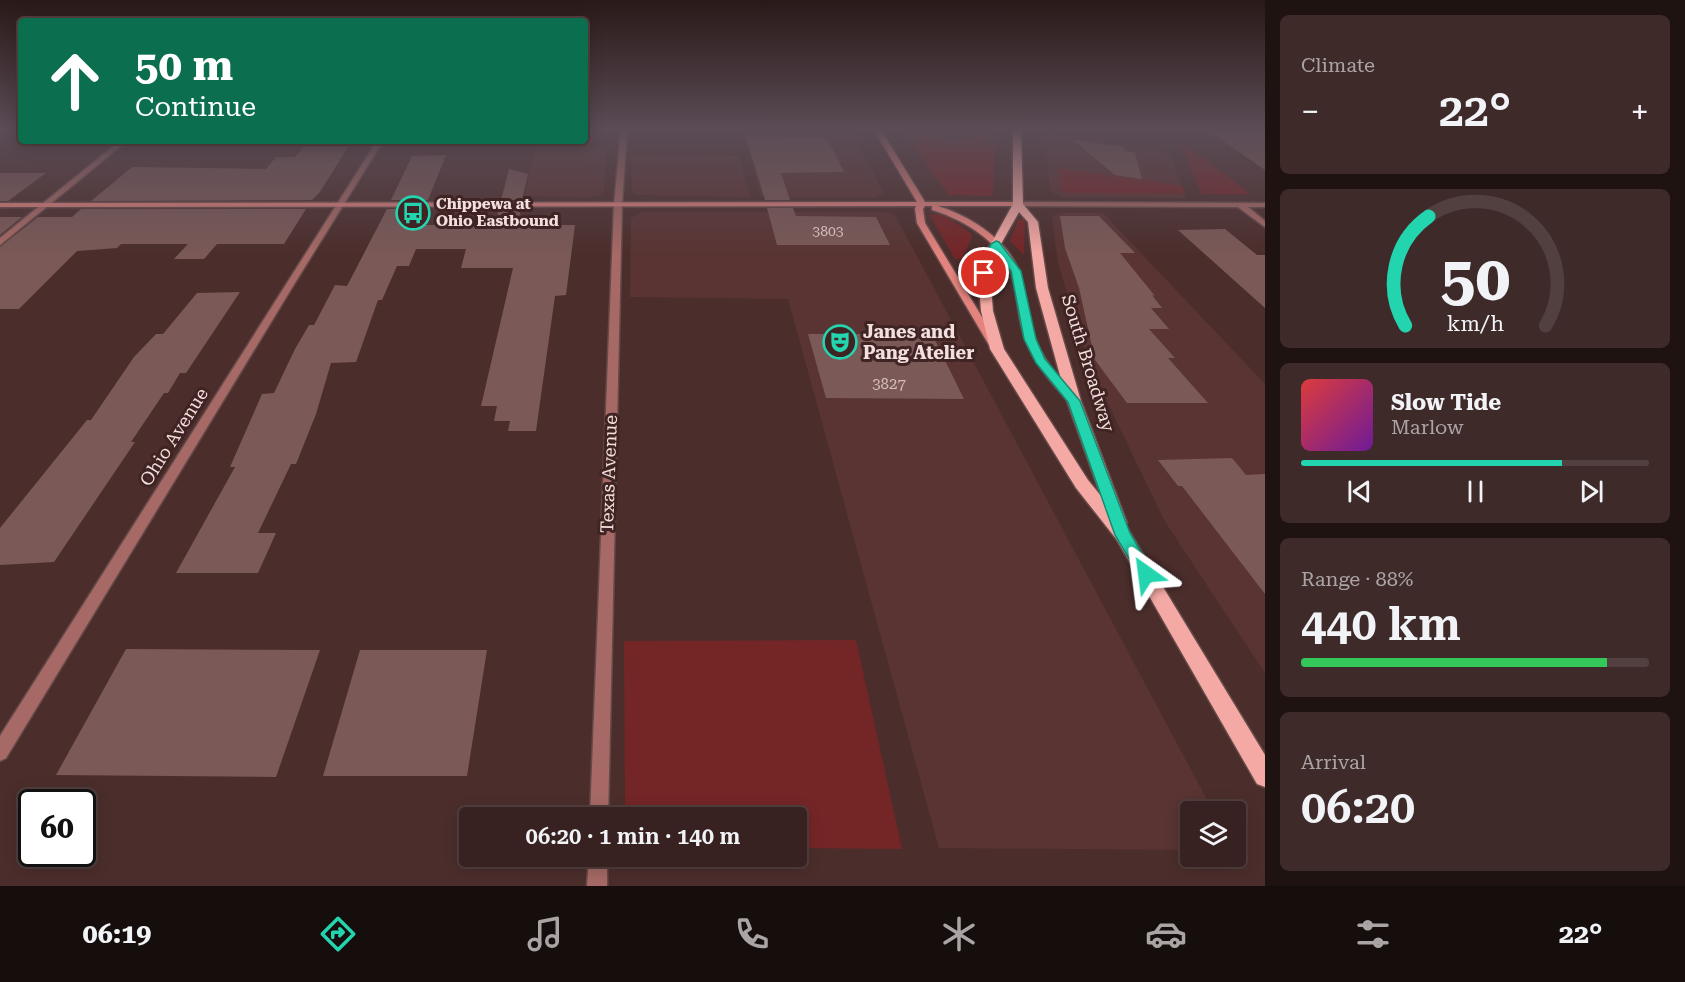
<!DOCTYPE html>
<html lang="en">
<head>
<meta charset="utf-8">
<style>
	:root { --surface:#382221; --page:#3f2a2a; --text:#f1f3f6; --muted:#aba4a5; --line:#523f3f; --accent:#23d5af }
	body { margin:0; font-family:"Roboto Serif",serif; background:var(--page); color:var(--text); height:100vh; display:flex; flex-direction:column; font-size:22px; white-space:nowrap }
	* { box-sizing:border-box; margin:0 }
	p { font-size:20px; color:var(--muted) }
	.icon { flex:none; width:33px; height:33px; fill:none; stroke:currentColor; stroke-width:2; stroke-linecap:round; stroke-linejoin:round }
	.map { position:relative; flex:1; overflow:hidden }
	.drawer { display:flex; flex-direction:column; gap:15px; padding:15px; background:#1f1312; width:420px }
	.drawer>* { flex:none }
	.hud { position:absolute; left:18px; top:18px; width:570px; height:126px; border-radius:6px; box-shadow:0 3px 15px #0003,0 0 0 2px var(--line); background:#0b6e4f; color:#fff; overflow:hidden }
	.controls { position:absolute; left:1180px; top:801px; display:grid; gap:12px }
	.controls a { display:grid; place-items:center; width:66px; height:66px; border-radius:6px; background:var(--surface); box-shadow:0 3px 15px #0003,0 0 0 2px var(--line); font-size:30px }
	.speed { position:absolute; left:18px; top:789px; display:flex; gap:12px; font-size:30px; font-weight:700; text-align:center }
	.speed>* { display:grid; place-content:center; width:78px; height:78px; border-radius:50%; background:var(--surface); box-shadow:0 3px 15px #0003,0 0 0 2px var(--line); line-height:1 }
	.speed .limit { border:3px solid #111; border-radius:9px; background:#fff; color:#111 }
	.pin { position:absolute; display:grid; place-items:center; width:51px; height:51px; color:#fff; margin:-26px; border:3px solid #fff; border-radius:50%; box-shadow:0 2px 6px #0007 }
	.me { position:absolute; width:66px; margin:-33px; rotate:329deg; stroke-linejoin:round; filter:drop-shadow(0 0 4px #0008) }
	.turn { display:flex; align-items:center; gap:21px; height:126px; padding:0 18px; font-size:27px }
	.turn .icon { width:78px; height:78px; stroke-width:2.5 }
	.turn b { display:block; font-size:42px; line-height:51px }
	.big { font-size:45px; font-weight:600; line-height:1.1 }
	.drawer .card { flex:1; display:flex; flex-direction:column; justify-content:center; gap:9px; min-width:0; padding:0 21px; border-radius:9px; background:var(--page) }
	.drawer .dial { align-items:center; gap:0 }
	.dial svg { height:156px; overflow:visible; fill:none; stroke:var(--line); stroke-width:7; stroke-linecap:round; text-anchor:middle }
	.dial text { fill:var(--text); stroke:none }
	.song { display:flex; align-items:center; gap:18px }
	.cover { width:72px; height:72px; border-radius:9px; background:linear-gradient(135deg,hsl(0 70% 55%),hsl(280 70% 35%)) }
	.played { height:6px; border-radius:3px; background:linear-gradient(90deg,var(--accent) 75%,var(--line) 75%) }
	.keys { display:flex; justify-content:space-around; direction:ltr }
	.heat { display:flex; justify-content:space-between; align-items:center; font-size:33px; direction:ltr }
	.charge { height:9px; border-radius:4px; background:linear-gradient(90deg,#34c759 88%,var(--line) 0) }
	.trip { position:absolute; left:459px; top:807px; width:348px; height:60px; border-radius:6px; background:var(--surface); box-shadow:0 3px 15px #0003,0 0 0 2px var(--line); font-weight:600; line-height:60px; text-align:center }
	.dock { display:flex; height:96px; justify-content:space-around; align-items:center; background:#160e0d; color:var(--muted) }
	.dock .icon { width:42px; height:42px }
	.dock .selected { color:var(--accent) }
	.dock b { font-size:27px; color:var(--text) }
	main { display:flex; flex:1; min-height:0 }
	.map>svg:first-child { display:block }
	.built { fill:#593433 }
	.green { fill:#742627 }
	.building { fill:#7a5957 }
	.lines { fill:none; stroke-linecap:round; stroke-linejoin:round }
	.minor-casing { stroke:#664a48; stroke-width:3 }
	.secondary-casing { stroke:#664a48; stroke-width:3 }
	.primary-casing { stroke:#664a48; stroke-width:3 }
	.minor { fill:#a66965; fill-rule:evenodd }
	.secondary { fill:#e3837e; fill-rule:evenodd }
	.primary { fill:#f4a9a4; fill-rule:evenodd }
	.route { fill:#23d5af; stroke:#178a72; stroke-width:1.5 }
	.labels { text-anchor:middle; stroke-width:6; stroke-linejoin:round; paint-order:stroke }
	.far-number-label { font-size:14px; fill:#d5bebc }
	.far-poi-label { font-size:15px; font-weight:bold; fill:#f3e0de; stroke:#402423; text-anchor:start }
	.number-label { font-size:15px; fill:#d5bebc }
	.poi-label { font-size:18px; font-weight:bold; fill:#f3e0de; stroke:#402423; text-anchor:start }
	.street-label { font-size:18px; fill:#f3e0de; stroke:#402423 }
</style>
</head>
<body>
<main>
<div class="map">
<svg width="1265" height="886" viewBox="0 0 1265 886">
	<rect width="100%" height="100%" fill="#4b2e2c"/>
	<!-- built -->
	<g class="built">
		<path d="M743,130H851L884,193L876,197H761Z"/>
		<path d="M903,130H995V144H912Z"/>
		<path d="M1045,134L1170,153L1186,198L1064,197L1054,194L1050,189Z"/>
		<path d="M536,147L606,148L604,192L599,196L588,197L524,196Z"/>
		<path d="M631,155L739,156L750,197L635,195L632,191Z"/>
		<path d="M643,212H881L893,214L896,217L1213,811L1191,812V850L939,848L788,299L630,297L631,218Z"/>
		<path d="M1061,213H1103L1265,384V673L1164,520L1089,364L1058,263L1052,216Z"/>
	</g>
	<!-- green -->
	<g class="green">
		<path d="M979,130H987L986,144H995L993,196L949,195L912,144H920L915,135L939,136L946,142H973L970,135H983Z"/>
		<path d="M1180,144H1186L1250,194H1202Z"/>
		<path d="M1058,168L1182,186L1185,194L1067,193L1060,190Z"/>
		<path d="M929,214L944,215L971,233L972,237L962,259H955Z"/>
		<path d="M1021,219L1025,220L1024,255L1010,241L1018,220Z"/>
		<path d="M856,640L902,849L797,848L796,818L627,817L625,802L624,641Z"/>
	</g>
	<!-- building -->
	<g class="building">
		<path d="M1209,131H1265V170Z"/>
		<path d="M746,137L827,138L844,172L781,173L790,200H765Z"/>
		<path d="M1073,140L1124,147L1125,151L1135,153L1142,179L1115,175Z"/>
		<path d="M304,147H348L320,192L312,200L91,201L132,167L266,169L276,157H295Z"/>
		<path d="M446,155L428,200H391L412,156Z"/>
		<path d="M509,169L528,174L522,200H501Z"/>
		<path d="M0,173H46L8,201H0Z"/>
		<path d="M767,208H793L796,216L876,217L890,245H777Z"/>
		<path d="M81,209H306L284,244H217L204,259H174L188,244H121L117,248L77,251L19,309H0V247L38,217H72Z"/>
		<path d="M387,209H425L419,225H495L499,209H521L517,225H575L566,295L555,296L536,431H508L510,421H494L497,406H481L513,268H461L466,249H416L409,266H397L382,300H378L356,362L331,363L316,414L296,464H291L258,533H276L258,573H176L235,467H230L262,394L274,393L295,349L309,325H314L335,285L347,286Z"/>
		<path d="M1060,216H1099L1135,253H1120L1155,296L1152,295L1162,308H1151L1169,329H1149L1175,358H1168L1208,403H1127L1095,360L1079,288L1065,248Z"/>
		<path d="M0,217H22L0,235Z"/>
		<path d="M1225,229L1257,255H1265V308L1178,230Z"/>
		<path d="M240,292L186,373H180L168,393H164L131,442H135L54,562L0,565V528L87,420H91L134,357L156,334H163L197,293Z"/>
		<path d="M808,334H932L964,399L826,398Z"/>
		<path d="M1232,458L1246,475L1265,474V594L1182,486H1178L1158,460Z"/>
		<path d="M126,649L320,650L276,777L56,775Z"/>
		<path d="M360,650H487L467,776H323Z"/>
	</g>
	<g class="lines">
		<defs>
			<g id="minor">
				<path d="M621,130H627L622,205L608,818H590L614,205Z"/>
				<path d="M120,141H127L0,245V238Z"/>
				<path d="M377,141H383L293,286L6,758L0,761V736Z"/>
				<path d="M1015,202L1265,203V207H1248L1265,221V227L1238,207L1018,206H1015Z"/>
				<path d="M589,856H607V886H587Z"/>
			</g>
			<path id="secondary" d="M874,130H881L925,202H1021V206H938C973,217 1013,243 1022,280C1028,301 1028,323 1037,343C1046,364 1062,381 1078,398L1080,401L1078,404H1070C1053,384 1034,364 1025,339C1018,320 1018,299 1013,280C1005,244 965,220 932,210V206H925L923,209L925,223L999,345L998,347L994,348L989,345L917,223L915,209L916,206L0,207V203L917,202Z"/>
			<path id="primary" d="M1013,130H1021L1023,204L1038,222L1048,288L1081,401L1127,523L1126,526L1265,755V787L1257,784L1117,540L1076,488L990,349L981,311L978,273L987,251L1013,204ZM1019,212L1028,222L1036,288L1067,401L1101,496L1088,480L1004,349L993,311L990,273L997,251Z"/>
		</defs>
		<!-- minor casing -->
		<use href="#minor" class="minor-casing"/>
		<!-- secondary casing -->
		<use href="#secondary" class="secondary-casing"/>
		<!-- primary casing -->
		<use href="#primary" class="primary-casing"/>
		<!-- minor -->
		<use href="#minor" class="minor"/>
		<!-- secondary -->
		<use href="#secondary" class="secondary"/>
		<!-- primary -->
		<use href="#primary" class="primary"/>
	</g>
	<!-- sky -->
	<linearGradient id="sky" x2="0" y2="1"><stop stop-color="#291918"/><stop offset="0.51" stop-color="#5b4c56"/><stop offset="1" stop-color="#5b4c56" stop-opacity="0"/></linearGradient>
	<rect width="1265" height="254" fill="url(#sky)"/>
	<!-- route -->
	<path class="route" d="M996,241L999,242L1021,271L1036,339L1045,359L1080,401L1130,533L1154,574L1152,579L1146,581L1141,579L1115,535L1068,402L1036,363L1024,339L1011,271L997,253L988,276L979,273L991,244Z"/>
	<!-- icons -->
	<defs>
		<symbol id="bus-ring" viewBox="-11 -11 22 22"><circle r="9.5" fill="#402423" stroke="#23d5af" stroke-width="1.5"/><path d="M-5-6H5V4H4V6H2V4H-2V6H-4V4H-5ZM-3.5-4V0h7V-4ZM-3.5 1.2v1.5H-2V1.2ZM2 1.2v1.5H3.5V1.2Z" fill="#23d5af"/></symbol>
		<symbol id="theatre-ring" viewBox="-11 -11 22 22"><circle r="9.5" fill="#402423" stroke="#23d5af" stroke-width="1.5"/><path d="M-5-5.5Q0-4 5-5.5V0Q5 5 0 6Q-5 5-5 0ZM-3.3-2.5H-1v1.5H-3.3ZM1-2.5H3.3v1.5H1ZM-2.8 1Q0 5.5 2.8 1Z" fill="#23d5af"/></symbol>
	</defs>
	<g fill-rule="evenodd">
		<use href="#bus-ring" x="394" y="194" width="38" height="38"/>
		<use href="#theatre-ring" x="821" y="323" width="38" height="38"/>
	</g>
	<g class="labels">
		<!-- far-number labels -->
		<g class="far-number-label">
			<text x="828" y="236">3803</text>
		</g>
		<!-- far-poi labels -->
		<g class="far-poi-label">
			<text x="436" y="209">Chippewa at<tspan x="436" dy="17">Ohio Eastbound</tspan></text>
		</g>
		<!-- number labels -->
		<g class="number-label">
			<text x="889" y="389">3827</text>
		</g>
		<!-- poi labels -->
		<g class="poi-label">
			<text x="863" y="338">Janes and<tspan x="863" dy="21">Pang Atelier</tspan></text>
		</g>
		<!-- street labels -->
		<g class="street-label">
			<text transform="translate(1088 363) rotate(73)" y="6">South Broadway</text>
			<text transform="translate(174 437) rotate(-58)" y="6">Ohio Avenue</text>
			<text transform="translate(609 474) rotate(-88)" y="6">Texas Avenue</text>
		</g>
	</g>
</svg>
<div class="controls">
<a><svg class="icon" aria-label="layers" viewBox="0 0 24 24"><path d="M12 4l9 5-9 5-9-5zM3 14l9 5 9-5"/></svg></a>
</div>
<div class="speed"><div class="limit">60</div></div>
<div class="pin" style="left:984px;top:273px;background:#d93025"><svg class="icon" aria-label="arrive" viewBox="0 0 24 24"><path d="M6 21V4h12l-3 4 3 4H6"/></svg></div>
<svg class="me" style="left:1146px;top:574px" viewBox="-20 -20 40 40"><path d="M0-17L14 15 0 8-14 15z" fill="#23d5af" stroke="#fff" stroke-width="4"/></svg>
<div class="trip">06:20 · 1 min · 140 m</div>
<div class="hud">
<div class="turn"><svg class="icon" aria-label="ahead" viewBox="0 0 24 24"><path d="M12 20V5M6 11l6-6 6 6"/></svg><div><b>50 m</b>Continue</div></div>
</div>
</div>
<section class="drawer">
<div class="card"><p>Climate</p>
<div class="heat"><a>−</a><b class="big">22°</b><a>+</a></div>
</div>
<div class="card dial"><svg viewBox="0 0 100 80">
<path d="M14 69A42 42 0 1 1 86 69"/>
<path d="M14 69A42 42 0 0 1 26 13" stroke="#23d5af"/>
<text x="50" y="56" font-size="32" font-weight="700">50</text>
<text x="50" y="72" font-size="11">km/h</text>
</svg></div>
<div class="card">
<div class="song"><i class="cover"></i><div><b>Slow Tide</b><p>Marlow</p></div></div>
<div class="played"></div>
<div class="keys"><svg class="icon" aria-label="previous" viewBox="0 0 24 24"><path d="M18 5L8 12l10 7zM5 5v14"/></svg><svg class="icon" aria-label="pause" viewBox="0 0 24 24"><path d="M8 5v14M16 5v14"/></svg><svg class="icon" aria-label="next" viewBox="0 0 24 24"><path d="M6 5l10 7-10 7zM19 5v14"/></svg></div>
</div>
<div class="card"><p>Range · 88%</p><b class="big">440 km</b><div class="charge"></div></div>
<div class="card"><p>Arrival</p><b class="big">06:20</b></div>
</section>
</main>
<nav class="dock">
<b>06:19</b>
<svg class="icon selected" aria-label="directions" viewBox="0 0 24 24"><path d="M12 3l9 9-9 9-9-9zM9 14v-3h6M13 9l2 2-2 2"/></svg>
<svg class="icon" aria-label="music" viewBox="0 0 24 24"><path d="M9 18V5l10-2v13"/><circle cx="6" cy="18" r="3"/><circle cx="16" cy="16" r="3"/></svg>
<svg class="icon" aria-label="phone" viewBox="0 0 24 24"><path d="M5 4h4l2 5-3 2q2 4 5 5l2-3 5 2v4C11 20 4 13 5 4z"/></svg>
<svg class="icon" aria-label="climate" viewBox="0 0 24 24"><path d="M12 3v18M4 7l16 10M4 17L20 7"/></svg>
<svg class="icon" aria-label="car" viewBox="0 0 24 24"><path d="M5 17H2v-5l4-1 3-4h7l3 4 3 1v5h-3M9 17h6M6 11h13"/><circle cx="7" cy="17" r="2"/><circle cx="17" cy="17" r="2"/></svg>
<svg class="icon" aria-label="filters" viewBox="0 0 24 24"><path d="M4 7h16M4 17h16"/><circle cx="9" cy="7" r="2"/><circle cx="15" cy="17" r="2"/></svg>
<b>22°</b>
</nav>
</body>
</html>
